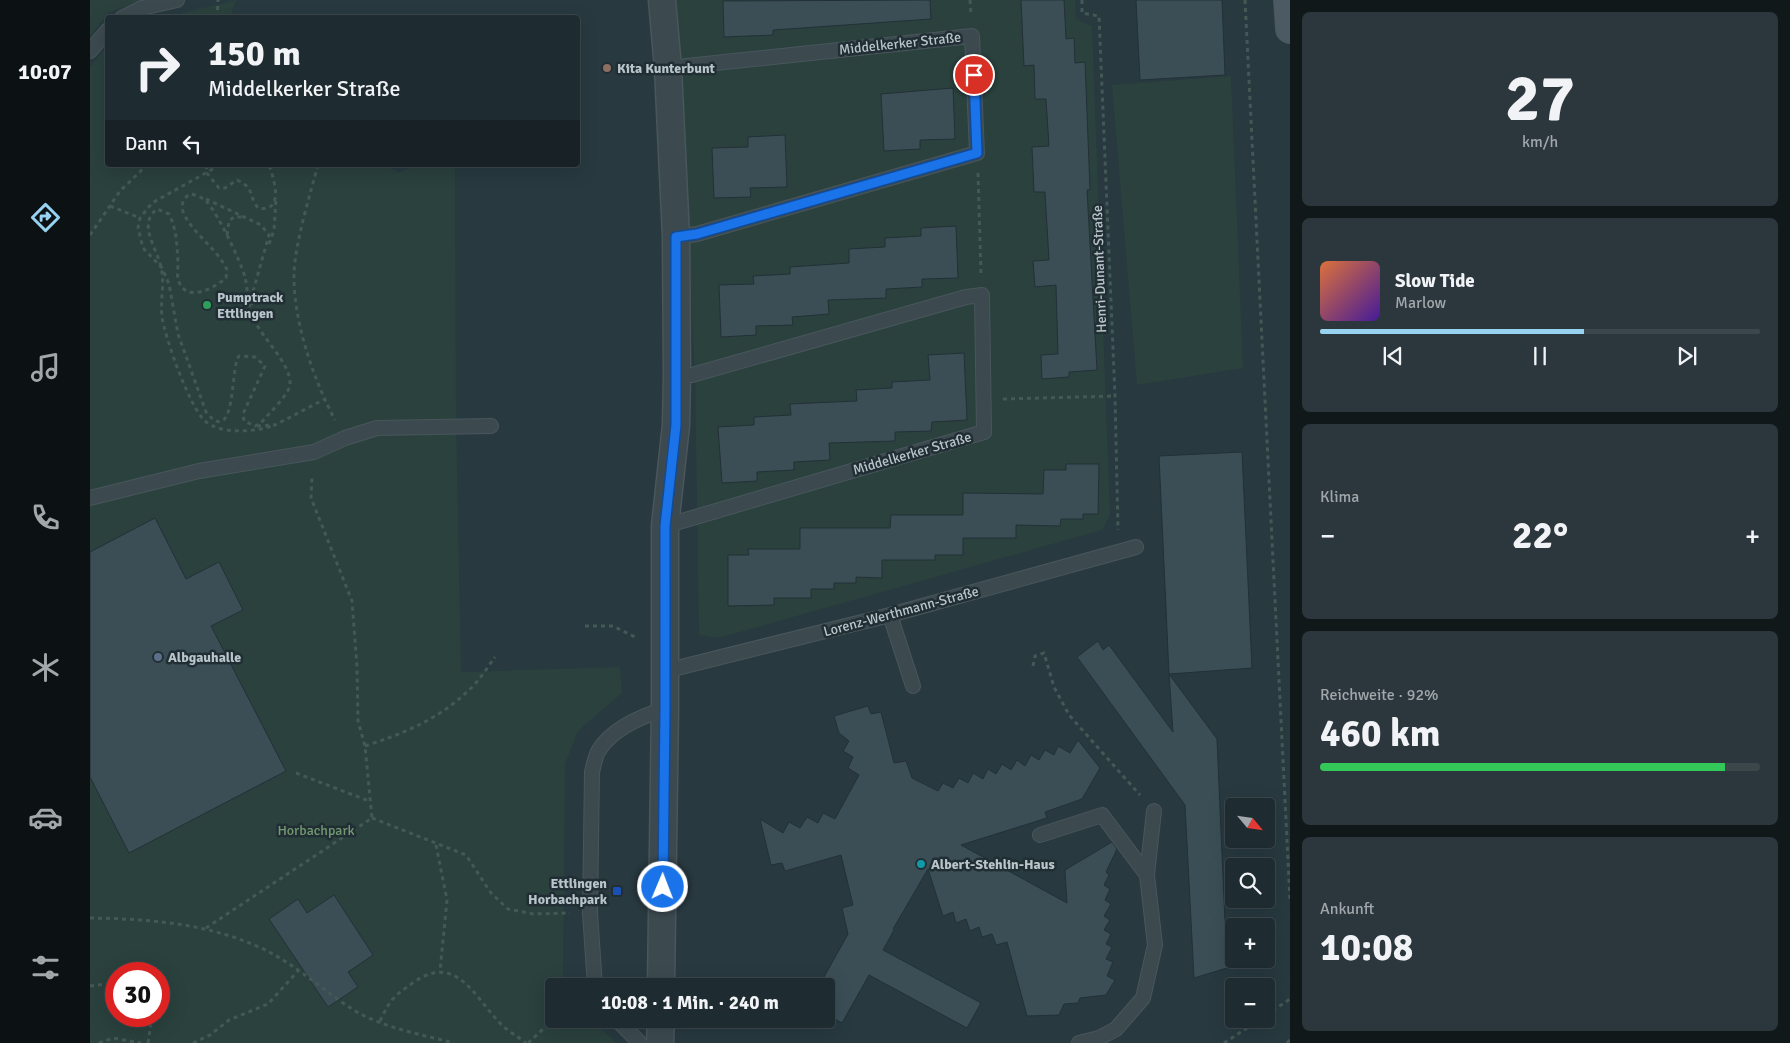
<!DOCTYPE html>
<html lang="de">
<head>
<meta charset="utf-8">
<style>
	:root { --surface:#1e2b30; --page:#2b373c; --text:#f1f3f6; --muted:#a1a7ab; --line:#3c474c; --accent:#97d3f1 }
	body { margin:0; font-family:Signika,sans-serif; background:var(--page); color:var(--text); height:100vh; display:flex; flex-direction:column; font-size:19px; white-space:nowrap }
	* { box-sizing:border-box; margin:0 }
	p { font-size:16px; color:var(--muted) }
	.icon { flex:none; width:28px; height:28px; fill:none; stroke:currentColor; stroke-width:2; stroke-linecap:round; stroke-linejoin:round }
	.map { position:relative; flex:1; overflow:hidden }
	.sheet { display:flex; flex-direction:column; gap:12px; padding:12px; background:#10181a; width:500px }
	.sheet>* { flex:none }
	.top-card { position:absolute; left:15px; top:15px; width:475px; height:152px; border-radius:5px; box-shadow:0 5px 20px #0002,0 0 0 1px var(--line); background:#1e2b30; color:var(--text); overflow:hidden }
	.needle { width:32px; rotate:119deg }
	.buttons { position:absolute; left:1135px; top:798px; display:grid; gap:10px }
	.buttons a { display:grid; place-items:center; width:50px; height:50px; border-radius:5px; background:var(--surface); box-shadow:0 5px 20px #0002,0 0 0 1px var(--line); font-size:25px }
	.speed { position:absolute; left:15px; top:962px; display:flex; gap:10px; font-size:25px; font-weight:700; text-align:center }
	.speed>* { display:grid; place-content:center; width:65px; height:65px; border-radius:50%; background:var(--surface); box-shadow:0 5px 20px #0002,0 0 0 1px var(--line); line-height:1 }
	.speed .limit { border:8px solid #d22; background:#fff; color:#111 }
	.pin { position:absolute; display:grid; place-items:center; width:42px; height:42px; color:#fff; margin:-21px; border:2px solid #fff; border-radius:50%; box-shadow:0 1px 5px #0007 }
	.me { position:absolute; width:55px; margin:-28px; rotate:1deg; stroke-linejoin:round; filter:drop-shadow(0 0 4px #0008) }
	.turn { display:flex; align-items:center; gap:18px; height:105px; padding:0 20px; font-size:22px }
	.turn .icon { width:65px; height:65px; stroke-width:2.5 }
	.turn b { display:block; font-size:35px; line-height:42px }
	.then { display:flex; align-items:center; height:48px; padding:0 20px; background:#0003; gap:10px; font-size:19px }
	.big { font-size:38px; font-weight:800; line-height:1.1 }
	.sheet .card { flex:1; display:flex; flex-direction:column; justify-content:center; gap:8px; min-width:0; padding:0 18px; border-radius:8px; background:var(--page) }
	.sheet .dial { align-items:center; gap:0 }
	.dial b { font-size:65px; line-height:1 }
	.song { display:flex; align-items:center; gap:15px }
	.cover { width:60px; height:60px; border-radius:8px; background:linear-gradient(135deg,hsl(20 70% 55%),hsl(260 70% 35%)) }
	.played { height:5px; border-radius:2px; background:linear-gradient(90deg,var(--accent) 60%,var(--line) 60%) }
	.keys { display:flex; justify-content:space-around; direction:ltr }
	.heat { display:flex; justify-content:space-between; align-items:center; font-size:28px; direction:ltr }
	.charge { height:8px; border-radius:4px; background:linear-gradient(90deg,#34c759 92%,var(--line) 0) }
	.trip { position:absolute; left:455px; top:978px; width:290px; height:50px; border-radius:5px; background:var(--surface); box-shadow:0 5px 20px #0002,0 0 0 1px var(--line); font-weight:800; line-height:50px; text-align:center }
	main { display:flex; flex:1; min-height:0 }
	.dock { display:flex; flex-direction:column; width:90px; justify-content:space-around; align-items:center; background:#0c1113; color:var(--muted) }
	.dock .icon { width:35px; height:35px }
	.dock .current { color:var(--accent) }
	.dock b { font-size:22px; color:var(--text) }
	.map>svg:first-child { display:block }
	.green { fill:#2a413d; fill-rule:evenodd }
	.building { fill:#3b4e56; stroke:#233137 }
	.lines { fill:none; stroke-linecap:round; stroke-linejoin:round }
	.service-casing { stroke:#49565c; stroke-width:16 }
	.minor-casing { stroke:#49565c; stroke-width:29 }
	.secondary-casing { stroke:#49565c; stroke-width:30 }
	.path { stroke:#435955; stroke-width:3; stroke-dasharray:4 4; stroke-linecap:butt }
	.service { stroke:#3c4a50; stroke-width:14 }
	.minor { stroke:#3c4a50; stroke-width:26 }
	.secondary { stroke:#4b5a63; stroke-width:28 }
	.route-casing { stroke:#114b97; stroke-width:12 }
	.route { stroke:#1a73e8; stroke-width:9 }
	.education-dot { fill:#8d6e63; stroke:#212f35; stroke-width:2 }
	.leisure-dot { fill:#2e9e5b; stroke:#212f35; stroke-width:2 }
	.service-dot { fill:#5c6f8a; stroke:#212f35; stroke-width:2 }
	.culture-dot { fill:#0f9aa8; stroke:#212f35; stroke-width:2 }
	.transit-dot { fill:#1a4fb4; stroke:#212f35; stroke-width:2 }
	.labels { text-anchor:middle; stroke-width:5; stroke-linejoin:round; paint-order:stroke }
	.street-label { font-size:14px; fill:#b9c5ca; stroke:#212f35 }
	.poi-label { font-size:14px; font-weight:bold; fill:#b9c5ca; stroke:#212f35; text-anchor:start }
	.park-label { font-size:14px; fill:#749a72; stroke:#212f35 }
</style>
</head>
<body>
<main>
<nav class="dock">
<b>10:07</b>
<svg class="icon current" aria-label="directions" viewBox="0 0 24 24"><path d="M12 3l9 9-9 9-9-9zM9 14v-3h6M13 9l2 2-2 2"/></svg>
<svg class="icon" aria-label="music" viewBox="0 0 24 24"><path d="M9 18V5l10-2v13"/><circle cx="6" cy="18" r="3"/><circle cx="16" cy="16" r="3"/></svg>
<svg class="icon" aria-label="phone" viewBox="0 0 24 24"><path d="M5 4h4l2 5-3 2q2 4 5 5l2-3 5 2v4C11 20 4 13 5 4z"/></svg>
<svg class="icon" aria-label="climate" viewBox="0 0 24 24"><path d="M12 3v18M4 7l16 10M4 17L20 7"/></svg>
<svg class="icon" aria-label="car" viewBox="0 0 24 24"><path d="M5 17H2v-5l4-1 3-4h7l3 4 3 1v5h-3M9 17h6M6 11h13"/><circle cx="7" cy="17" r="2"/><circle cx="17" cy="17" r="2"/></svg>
<svg class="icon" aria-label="filters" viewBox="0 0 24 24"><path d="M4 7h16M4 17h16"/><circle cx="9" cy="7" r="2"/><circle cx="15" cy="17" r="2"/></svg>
</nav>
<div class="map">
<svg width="1200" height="1043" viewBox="0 0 1200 1043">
	<rect width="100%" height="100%" fill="#283940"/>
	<!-- green -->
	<g class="green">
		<path d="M0,0H52L18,13L0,37Z"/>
		<path d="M146,0L140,17H77Z"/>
		<path d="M584,0H985L986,19L1002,26L1020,515L1012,530L629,638L609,635L605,376Z"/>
		<path d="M17,46L18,165H296L309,173L325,165H365L366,416L371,672L530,667L532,693L488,731L475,764L473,986H464V1019H501L526,1043H0V67ZM26,974H69V1016H26Z"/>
		<path d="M1141,76L1153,368L1047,385L1022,85Z"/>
	</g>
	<!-- building -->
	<g class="building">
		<path d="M840,0L841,19L683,30V35L634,37L633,1Z"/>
		<path d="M931,0H974L976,39L984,38L985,63L995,62L1000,190H997L1007,370L979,372V377L952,379L951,355L968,354L966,285L945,287L943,261L959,260L955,192H944L942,147L959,146L956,99H945L944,65L934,66Z"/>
		<path d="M1046,0H1132L1135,75L1050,80Z"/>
		<path d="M863,88L865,139L830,140V149L794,151L791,94Z"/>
		<path d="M695,135L697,187L660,188L661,197L624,198L622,148L658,147V137Z"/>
		<path d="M866,226L868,278L832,279V287L796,289V298L738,300L739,314L702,317L703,325L666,326V335L631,337L629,285L664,284L663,276L700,274V267L759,263V249L795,247V238L831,236V228Z"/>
		<path d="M874,353L877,420L842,422L841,431L805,432V441L739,443L740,460L704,462V470L667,472V481L632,483L628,427L664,425V417L701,415L700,404L767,401L766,390L802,388V382L840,380L838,355Z"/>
		<path d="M1152,452L1162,668L1079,674L1069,456Z"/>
		<path d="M976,464H1009L1008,514H993V519H971L970,526L926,525V538H873V555H845V560H792V578L766,577V583H744V589H721V598H684V605L638,606V555H659L658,549H710V528H800L801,515H873V493L953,494L954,470H976Z"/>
		<path d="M65,518L96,579L129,562L153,610L121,626L196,771L39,853L0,777V552Z"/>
		<path d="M1008,641L1013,650L1019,645L1083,732L1079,674L1127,739L1137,968L1104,978L1095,805L987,657Z"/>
		<path d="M778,706L781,714L791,712L804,763L816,761L822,778L848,791L853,783L863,788L869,778L878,783L883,773L893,779L898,769L906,774L912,764L921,770L927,760L935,766L941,755L949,760L955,750L964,755L968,746L980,753L988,740L1010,768L992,799L955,812L957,818L871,845L977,903L975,870L1022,842L1027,849L1016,872L1019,875L1014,885L1020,889L1015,900L1021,904L1014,916L1020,920L1014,930L1021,934L1016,944L1022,947L1016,959L1023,962L1017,976L1025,980L1016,995L990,998L988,1003L974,1004L969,1015L937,1016L917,942L906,945L902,934L892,937L889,927L880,931L876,919L866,923L863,912L853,916L838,869L803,929L804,930L793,950L891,1003L877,1028L779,975L752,1023L736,1014V986H729L758,934L752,908L763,905L751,855L695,871L692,863L681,865L670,819L693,833L699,822L710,828L717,817L728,823L733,813L745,819L769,775L758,768L763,757L753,751L759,741L749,733L744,716Z"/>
		<path d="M244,895L283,955L258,972L268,987L238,1007L179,919L208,899L217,913Z"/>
	</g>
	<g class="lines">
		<defs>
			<g id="service">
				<path d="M32,18L52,8L87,0"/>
				<path d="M0,51L18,30"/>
				<path d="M578,68L882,36L887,153L607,234L586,237"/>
				<path d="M0,498L109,471L224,452L255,438L287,428L401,426"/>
				<path d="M575,526L894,432L892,295L876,297L602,375H587"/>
				<path d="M800,615L823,686"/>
				<path d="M575,671L800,615L1046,547"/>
				<path d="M950,835L1012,815L1057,875L1065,945L1053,998L1026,1029L1009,1038L989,1043"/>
				<path d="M1057,875L1064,811"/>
				<path d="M505,986L500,913L502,772C504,765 505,756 509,750C523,728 552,716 575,709"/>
				<path d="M526,1019L550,1043"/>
			</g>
			<g id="minor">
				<path d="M571,986L575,709V526L586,425L587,375L586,237L578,68L572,0"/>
				<path d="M570,1043L571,1019"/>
			</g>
			<path id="secondary" d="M1198,0L1200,29"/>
		</defs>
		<!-- service casing -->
		<use href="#service" class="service-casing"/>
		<!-- minor casing -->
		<use href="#minor" class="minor-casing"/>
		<!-- secondary casing -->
		<use href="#secondary" class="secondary-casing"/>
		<!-- path -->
		<g class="path">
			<path d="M880,0L881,14"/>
			<path d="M992,0V13L1009,16L1025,396L1028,530"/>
			<path d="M1155,0L1200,900"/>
			<path d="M127,18L128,0"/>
			<path d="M117,165L116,172L129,188H135L147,180C165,188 158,195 168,208C195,213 184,179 179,165"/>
			<path d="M130,165L62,203L50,218L48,228L53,248L72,268L79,284L88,334L116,412C147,450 140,365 149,356L165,357L175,366L153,414L154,421L165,426L171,423C178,414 200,394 200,384C201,364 173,339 165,321C158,308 158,291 155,277C150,260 128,214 117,202C112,197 106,195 100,194C93,198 90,206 94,214C104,235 127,248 137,270L136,278C123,289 95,304 88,279C87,274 88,268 88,263C87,246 87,230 79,214L67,209C47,224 67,248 71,267C75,283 70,300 72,317C75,338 100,408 115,421C131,435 167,432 185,425"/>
			<path d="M228,165C220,194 205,244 204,273C203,321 223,378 245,420"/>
			<path d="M888,173L891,275"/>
			<path d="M116,199L171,225L179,235L162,295V305"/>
			<path d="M20,206L50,218"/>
			<path d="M0,235L30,191L57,165"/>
			<path d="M137,235L139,221L144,217H152"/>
			<path d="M179,244L184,230L186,199"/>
			<path d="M913,399L1025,396"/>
			<path d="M167,426L185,425L235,399"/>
			<path d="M495,626H523L547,638"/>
			<path d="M943,666L945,656L954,653L964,687L979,715L1050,795"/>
			<path d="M275,746C315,733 349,719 379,690C389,681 397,668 405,657"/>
			<path d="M206,773L279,801"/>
			<path d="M282,818L376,855L401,893L418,909L443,914L480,913"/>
			<path d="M346,845L357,900L350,971"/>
			<path d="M0,918C59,919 117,923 171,948C206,964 234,992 267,1012C295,1028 333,1035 364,1043"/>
			<path d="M116,928L282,818L275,746L268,721L267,667L262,601L221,498L222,475"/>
			<path d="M0,986L26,983"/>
			<path d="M1176,1015L1200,999"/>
			<path d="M290,1021C301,998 303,997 324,982C366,953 384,996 409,1022C416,1030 427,1036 436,1043"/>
			<path d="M9,1043L23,1038L51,1043"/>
			<path d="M58,1043L62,1016"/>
			<path d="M103,1043L120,1035L139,1020L178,1004L208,971"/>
			<path d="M438,1043L464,1019"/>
			<path d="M1134,1043L1171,1019"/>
			<path d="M1197,1043L1200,1040"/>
		</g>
		<!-- service -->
		<use href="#service" class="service"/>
		<!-- minor -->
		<use href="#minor" class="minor"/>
		<!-- secondary -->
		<use href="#secondary" class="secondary"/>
	</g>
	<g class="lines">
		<defs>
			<path id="route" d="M573,887L575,709V526L586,425V237L607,234L887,153L884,75"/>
		</defs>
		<!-- route casing -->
		<use href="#route" class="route-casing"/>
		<!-- route -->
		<use href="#route" class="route"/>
	</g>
	<!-- markers -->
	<circle class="education-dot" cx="517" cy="68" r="5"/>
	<circle class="leisure-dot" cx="117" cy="305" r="5"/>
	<circle class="service-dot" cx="68" cy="657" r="5"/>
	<circle class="culture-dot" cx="831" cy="864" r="5"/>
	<rect class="transit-dot" x="522" y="886" width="10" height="10" rx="2.5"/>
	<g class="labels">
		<!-- street labels -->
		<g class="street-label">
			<text transform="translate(810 43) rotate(-6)" y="5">Middelkerker Straße</text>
			<text transform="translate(1009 269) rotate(-92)" y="5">Henri-Dunant-Straße</text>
			<text transform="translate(822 453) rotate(-16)" y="5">Middelkerker Straße</text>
			<text transform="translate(811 611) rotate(-15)" y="5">Lorenz-Werthmann-Straße</text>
		</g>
		<!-- poi labels -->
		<g class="poi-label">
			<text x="527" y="73">Kita Kunterbunt</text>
			<text x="127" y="302">Pumptrack<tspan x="127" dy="16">Ettlingen</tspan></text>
			<text x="78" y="662">Albgauhalle</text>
			<text x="841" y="869">Albert-Stehlin-Haus</text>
			<text x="517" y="888" text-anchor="end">Ettlingen<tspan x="517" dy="16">Horbachpark</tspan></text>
		</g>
		<!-- park labels -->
		<g class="park-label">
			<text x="226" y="835">Horbachpark</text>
		</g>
	</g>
</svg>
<div class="buttons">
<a><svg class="needle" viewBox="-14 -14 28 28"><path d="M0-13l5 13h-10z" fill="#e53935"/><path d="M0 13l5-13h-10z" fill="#a1a7ab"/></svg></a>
<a><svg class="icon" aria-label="search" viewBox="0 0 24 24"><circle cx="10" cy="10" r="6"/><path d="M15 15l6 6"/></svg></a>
<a>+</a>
<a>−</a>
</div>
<div class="speed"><div class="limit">30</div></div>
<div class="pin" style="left:884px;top:75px;background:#d93025"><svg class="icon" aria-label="arrive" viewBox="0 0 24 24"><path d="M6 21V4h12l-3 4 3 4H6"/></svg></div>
<svg class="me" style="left:573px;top:887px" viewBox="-20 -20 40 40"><circle r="17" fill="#1a73e8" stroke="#fff" stroke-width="3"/><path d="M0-11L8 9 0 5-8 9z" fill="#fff"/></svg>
<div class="trip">10:08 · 1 Min. · 240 m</div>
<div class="top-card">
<div class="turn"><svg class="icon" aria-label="right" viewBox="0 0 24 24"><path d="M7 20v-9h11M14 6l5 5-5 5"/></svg><div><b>150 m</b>Middelkerker Straße</div></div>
<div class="then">Dann<svg class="icon" aria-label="left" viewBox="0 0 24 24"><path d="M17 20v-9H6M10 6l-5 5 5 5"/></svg></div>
</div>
</div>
<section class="sheet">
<div class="card dial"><b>27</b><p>km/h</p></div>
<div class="card">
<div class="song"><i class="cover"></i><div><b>Slow Tide</b><p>Marlow</p></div></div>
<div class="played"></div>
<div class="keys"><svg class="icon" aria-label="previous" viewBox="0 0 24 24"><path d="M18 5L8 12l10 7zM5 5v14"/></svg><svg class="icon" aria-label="pause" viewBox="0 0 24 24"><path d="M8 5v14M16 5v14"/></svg><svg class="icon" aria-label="next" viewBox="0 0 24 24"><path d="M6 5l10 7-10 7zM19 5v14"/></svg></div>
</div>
<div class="card"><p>Klima</p>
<div class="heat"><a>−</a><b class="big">22°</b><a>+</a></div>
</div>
<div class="card"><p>Reichweite · 92%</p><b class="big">460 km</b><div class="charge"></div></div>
<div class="card"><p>Ankunft</p><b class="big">10:08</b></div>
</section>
</main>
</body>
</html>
